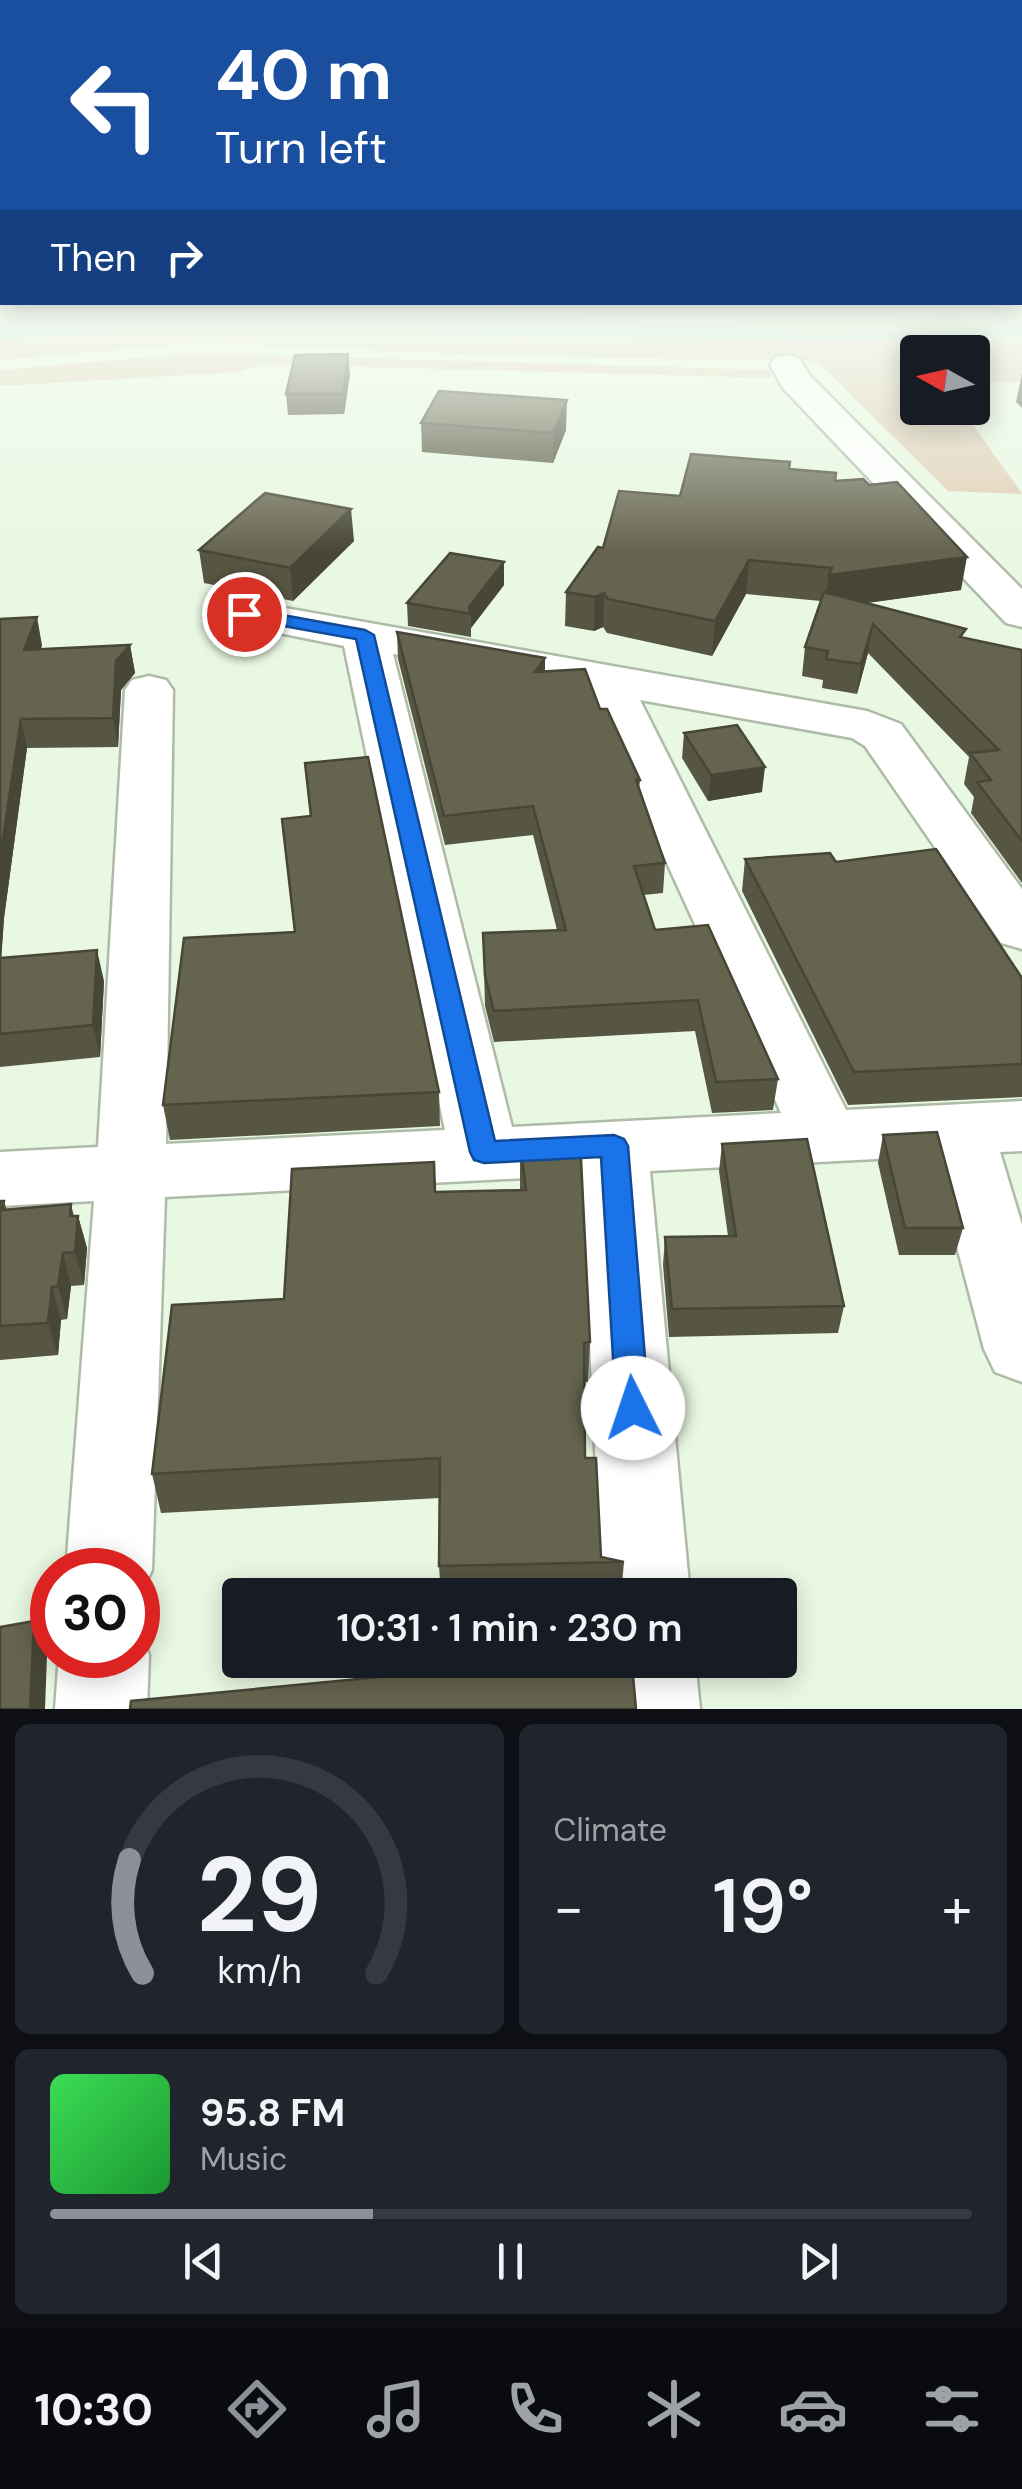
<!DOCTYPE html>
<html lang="en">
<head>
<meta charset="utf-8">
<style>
	:root { --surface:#171b24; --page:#20242c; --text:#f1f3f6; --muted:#9ea1a6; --line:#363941; --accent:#8c9099 }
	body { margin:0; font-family:"DM Sans",sans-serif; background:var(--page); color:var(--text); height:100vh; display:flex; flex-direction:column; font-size:38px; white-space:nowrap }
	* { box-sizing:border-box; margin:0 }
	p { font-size:32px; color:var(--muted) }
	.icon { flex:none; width:55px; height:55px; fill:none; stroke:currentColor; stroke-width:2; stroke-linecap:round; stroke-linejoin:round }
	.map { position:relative; height:1709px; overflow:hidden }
	.details { display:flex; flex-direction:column; gap:15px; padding:15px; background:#0d0f14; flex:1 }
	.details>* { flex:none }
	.top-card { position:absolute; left:0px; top:0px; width:1022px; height:305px; box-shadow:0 5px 25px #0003; background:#1a4fa0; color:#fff; overflow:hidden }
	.needle { width:65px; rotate:278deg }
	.buttons { position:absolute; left:900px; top:335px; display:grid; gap:20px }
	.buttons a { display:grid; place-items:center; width:90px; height:90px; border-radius:10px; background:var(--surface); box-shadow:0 5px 25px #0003; font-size:50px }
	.speed { position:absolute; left:30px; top:1548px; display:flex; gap:20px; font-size:50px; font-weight:700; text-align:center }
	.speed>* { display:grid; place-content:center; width:130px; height:130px; border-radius:50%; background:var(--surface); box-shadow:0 5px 25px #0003; line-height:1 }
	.speed .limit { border:15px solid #d22; background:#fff; color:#111 }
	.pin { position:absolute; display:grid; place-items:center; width:85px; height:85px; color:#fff; margin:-42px; border:5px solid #fff; border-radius:50%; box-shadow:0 2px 10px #0007 }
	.me { position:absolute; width:110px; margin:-55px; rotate:356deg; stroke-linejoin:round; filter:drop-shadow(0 0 8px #0008) }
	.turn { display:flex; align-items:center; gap:35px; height:210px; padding:0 50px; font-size:45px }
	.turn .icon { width:130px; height:130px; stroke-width:2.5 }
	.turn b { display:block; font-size:70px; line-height:85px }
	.then { display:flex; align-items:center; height:95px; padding:0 50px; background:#0003; gap:20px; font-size:38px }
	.big { font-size:75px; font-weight:600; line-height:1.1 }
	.details .tile { flex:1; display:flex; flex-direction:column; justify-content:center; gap:15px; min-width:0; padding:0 35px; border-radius:15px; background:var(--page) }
	.details .dial { align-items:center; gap:0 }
	.dial svg { height:260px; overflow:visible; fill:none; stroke:var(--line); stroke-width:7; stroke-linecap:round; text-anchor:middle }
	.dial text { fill:var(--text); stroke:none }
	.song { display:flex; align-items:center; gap:30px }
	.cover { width:120px; height:120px; border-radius:15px; background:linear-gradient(135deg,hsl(130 70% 55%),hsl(130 70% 35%)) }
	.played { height:10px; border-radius:5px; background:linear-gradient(90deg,var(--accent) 35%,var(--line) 35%) }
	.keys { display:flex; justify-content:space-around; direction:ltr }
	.heat { display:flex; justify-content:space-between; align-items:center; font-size:55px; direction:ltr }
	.details .tiles { flex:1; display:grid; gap:15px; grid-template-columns:1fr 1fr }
	.tile:last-child { grid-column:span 2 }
	.trip { position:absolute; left:222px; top:1578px; width:575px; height:100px; border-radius:10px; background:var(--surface); box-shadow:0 5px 25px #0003; font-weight:600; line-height:100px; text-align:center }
	.tab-bar { display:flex; height:160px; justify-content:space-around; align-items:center; background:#090b0e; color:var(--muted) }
	.tab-bar .icon { width:70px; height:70px }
	.tab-bar .on { color:var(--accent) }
	.tab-bar b { font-size:45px; color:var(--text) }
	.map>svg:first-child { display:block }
	.green { fill:#e0ceb6 }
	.water { fill:#93cccb }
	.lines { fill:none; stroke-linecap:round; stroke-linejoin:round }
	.minor-casing { stroke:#aebca7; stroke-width:5 }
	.minor { fill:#fff; fill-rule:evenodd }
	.wall { fill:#575643 }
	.shaded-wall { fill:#474637 }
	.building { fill:#65644e; stroke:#474637; stroke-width:2.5 }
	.route { fill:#1a73e8; stroke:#114b97; stroke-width:2.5 }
</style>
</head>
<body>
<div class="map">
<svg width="1022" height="1709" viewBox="0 0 1022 1709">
	<rect width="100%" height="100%" fill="#e9f8e2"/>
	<!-- green -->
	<g class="green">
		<path d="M785,313H1022V326L810,335L751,327L780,319Z"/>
		<path d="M233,324C496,335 758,341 1022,336V382H973L972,352H918V408H961L1022,494L948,491L817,361L504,356L201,343L0,360V339Z"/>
		<path d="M196,353L769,370L771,378L259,364L239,372L0,386V370Z"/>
	</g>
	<!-- water -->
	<path class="water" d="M46,313H446L751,327L810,335L1022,326V336L847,340L522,336L233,324L0,339V317Z"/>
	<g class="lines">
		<defs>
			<g id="minor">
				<path d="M787,355L799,358L810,376L1022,589V627L1006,623L783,388L770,365L775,358Z"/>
				<path d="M245,601L867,711L901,724L1022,889V949L1001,943L865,746L852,738L640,700L846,1110L1022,1101V1151L1000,1152L1022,1225V1382L995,1372L984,1349L933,1156L650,1171L690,1595H602L582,1175L165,1197L152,1570L138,1600V1570H66L94,1201L0,1206V1152L98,1147L125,690L132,680L149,676L166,680L173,690L166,1144L445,1130L344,646L229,623L223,614L229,605ZM393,654L588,690L781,1113L512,1127Z"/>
				<path d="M138,1628L149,1655L147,1709H55L59,1655H138Z"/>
				<path d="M605,1660H695L700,1709H608Z"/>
			</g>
		</defs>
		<!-- minor casing -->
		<use href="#minor" class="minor-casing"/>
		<!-- minor -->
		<use href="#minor" class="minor"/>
	</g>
	<!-- wall -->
	<g class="wall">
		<path d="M1022,373V408L1016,402Z"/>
		<path d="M350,374L344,414L288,415L286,394Z"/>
		<path d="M421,423L566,430L553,463L422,452Z"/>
		<path d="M790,469L835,481L961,590L865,603L965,638L1022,650V883L971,813L974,797L964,784L969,757L868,653L857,694L822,688L823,680L802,676L805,647L821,601L746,594L712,656L607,633L603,627L594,631L565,626L566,592L603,548L680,496Z"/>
		<path d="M354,541L293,601L204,583L199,550Z"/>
		<path d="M504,562V585L471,628V637L408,626L407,603Z"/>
		<path d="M0,619L42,645L41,649L130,645L135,673L121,690L118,747L27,748L4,918L1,958L104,981L100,1057L0,1067Z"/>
		<path d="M397,632L545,672L600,709L640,780L639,790L665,863L663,893L643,895L655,930L778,1079L773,1110L712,1113L695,1031L494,1042L485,1006L483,933L557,930L533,835L445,845L398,659Z"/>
		<path d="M684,733L762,792L708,801L682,758Z"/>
		<path d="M305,763L439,1092L440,1126L170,1140L163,1105L295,932L310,816Z"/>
		<path d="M745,859L836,862L1022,978V1097L848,1105L742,891Z"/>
		<path d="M883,1135L963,1228L955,1255H899L878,1163Z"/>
		<path d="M520,1142L590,1342L588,1382H584L585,1458L601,1557L624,1562L621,1595H441L439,1566L440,1498L161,1513L152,1474L284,1299L435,1192L520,1190Z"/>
		<path d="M722,1144L844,1306L838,1333L669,1337L663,1265L665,1237L728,1236L719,1171Z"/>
		<path d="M0,1201H4L7,1210L78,1216L87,1248L84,1285L71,1286L67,1319L61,1320L58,1355L0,1360Z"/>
	</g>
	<!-- shaded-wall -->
	<g class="shaded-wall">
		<path d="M348,354L350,374L344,414L343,394Z"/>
		<path d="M567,400L566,430L553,463V433Z"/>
		<path d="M351,509L354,541L293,601L290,568Z"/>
		<path d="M967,557L961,590L824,609L829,575Z"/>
		<path d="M749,560L746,594L712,656L715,621Z"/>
		<path d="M504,562V585L471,628V614L469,607Z"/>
		<path d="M604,593L603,627L594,631L595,597Z"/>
		<path d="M37,617L42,645L30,678L24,650Z"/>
		<path d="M873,624L868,653L857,694L861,664Z"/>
		<path d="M130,645L135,673L121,690L118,747L113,718L116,661Z"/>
		<path d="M545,658V686L535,672Z"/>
		<path d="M21,719L27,748L4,918L0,978V858Z"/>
		<path d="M765,767L762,792L708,801L711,775Z"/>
		<path d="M97,950L104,981L100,1057L93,1025Z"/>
		<path d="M71,1204L77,1230L78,1216L87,1248L84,1285L75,1252L70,1216Z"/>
		<path d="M63,1253L71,1286L67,1319L58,1286Z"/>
		<path d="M52,1287L61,1320L58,1355L48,1323Z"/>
		<path d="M34,1621L47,1656L45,1709H30Z"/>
	</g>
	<!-- building -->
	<g class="building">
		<path d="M348,354L343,394H286L295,355Z"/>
		<path d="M439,391L567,400L553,433L421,423Z"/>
		<path d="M691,454L790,462L789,469L836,473L835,481L863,479L869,485L897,482L967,557L829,575L832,568L749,560L715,621L608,599L604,593L595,597L566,592L598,547L603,548L619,491L680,496Z"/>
		<path d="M265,493L351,509L290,568L199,550Z"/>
		<path d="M450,553L504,562L469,607L471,614L407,603Z"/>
		<path d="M824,592L966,629L960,637L1022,650V841L977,782L991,780L970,753L999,750L873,624L861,664L826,659L828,651L805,647Z"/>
		<path d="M37,617L24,650L130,645L116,661L113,718L21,719L0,858V619Z"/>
		<path d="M397,632L545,658L535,672L585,669L600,709H607L640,780H636L665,863L634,866L655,930L708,925L778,1079L716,1082L698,1000L494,1011L485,976L483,933L566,930L533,806L444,816Z"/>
		<path d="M737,725L765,767L711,775L684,733Z"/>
		<path d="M368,757L439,1092L163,1105L184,938L295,932L282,819L311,816L305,763Z"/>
		<path d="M936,849L1022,978V1064L854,1072L745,859L830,853L836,862Z"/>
		<path d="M97,950L93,1025L0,1034V958Z"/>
		<path d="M937,1132L963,1228H905L883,1135Z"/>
		<path d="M580,1139L590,1342L584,1343L585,1458H596L601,1557L624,1562L439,1566L440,1458L152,1474L172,1305L284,1299L292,1169L434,1162L435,1192L526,1190L520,1142Z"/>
		<path d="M807,1139L844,1306L672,1309L665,1237L736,1236L722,1144Z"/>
		<path d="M0,1201H4L2,1210L71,1204L70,1216H78L75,1252L63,1253L58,1286L52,1287L48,1323L0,1326Z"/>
		<path d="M34,1621L30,1709H0V1627Z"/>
		<path d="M607,1667L611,1676H633L636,1709H130L131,1701L379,1677Z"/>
	</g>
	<!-- sky -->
	<linearGradient id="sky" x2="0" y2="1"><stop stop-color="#86bedc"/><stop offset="0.57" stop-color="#f5fcf2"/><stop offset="1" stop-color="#f5fcf2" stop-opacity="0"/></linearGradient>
	<rect width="1022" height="552" fill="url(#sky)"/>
	<!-- route -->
	<path class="route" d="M244,608L365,630L374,635L495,1141L614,1135L624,1139L628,1146L649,1408L644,1418L633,1422L621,1418L616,1408L601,1157L484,1163L474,1160L470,1152L356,639L238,618V610Z"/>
</svg>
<div class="buttons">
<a><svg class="needle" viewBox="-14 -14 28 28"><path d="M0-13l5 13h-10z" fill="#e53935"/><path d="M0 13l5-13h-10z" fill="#9ea1a6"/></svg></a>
</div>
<div class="speed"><div class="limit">30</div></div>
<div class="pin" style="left:244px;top:614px;background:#d93025"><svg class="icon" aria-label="arrive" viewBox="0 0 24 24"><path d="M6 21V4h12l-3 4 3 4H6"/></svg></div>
<svg class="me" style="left:633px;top:1408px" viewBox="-20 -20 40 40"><circle r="19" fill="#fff"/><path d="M0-13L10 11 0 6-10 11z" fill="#1a73e8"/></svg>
<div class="trip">10:31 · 1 min · 230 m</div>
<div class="top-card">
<div class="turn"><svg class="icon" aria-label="left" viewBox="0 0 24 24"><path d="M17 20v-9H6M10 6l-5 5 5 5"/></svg><div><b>40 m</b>Turn left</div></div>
<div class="then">Then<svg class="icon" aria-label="right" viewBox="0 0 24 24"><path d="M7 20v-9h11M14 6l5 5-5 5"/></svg></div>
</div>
</div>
<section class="details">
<div class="tiles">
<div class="tile dial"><svg viewBox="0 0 100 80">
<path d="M14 69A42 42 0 1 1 86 69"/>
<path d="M14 69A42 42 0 0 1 10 34" stroke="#8c9099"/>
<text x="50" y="56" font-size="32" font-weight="700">29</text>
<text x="50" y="72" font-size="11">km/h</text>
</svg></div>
<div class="tile"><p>Climate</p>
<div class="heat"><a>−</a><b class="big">19°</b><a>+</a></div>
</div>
<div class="tile">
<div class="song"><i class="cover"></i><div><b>95.8 FM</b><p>Music</p></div></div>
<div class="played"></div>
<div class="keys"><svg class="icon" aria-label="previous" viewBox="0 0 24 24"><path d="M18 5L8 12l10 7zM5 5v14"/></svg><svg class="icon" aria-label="pause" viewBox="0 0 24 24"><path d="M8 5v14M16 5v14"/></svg><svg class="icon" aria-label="next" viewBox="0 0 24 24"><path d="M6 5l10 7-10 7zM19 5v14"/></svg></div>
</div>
</div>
</section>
<nav class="tab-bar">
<b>10:30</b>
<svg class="icon on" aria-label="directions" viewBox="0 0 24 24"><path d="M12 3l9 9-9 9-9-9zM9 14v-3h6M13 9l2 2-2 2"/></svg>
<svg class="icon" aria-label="music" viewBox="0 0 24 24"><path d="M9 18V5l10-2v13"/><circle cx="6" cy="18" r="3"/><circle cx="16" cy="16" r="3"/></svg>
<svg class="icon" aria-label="phone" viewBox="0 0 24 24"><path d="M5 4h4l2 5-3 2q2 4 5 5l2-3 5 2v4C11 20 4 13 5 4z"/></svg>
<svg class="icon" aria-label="climate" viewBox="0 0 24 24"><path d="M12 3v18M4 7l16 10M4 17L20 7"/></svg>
<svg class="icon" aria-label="car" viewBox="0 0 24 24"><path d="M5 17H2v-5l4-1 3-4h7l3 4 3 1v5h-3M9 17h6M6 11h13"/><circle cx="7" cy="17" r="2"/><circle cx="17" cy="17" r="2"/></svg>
<svg class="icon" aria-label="filters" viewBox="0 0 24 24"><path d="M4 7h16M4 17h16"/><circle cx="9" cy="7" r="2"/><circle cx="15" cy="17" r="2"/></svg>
</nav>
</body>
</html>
